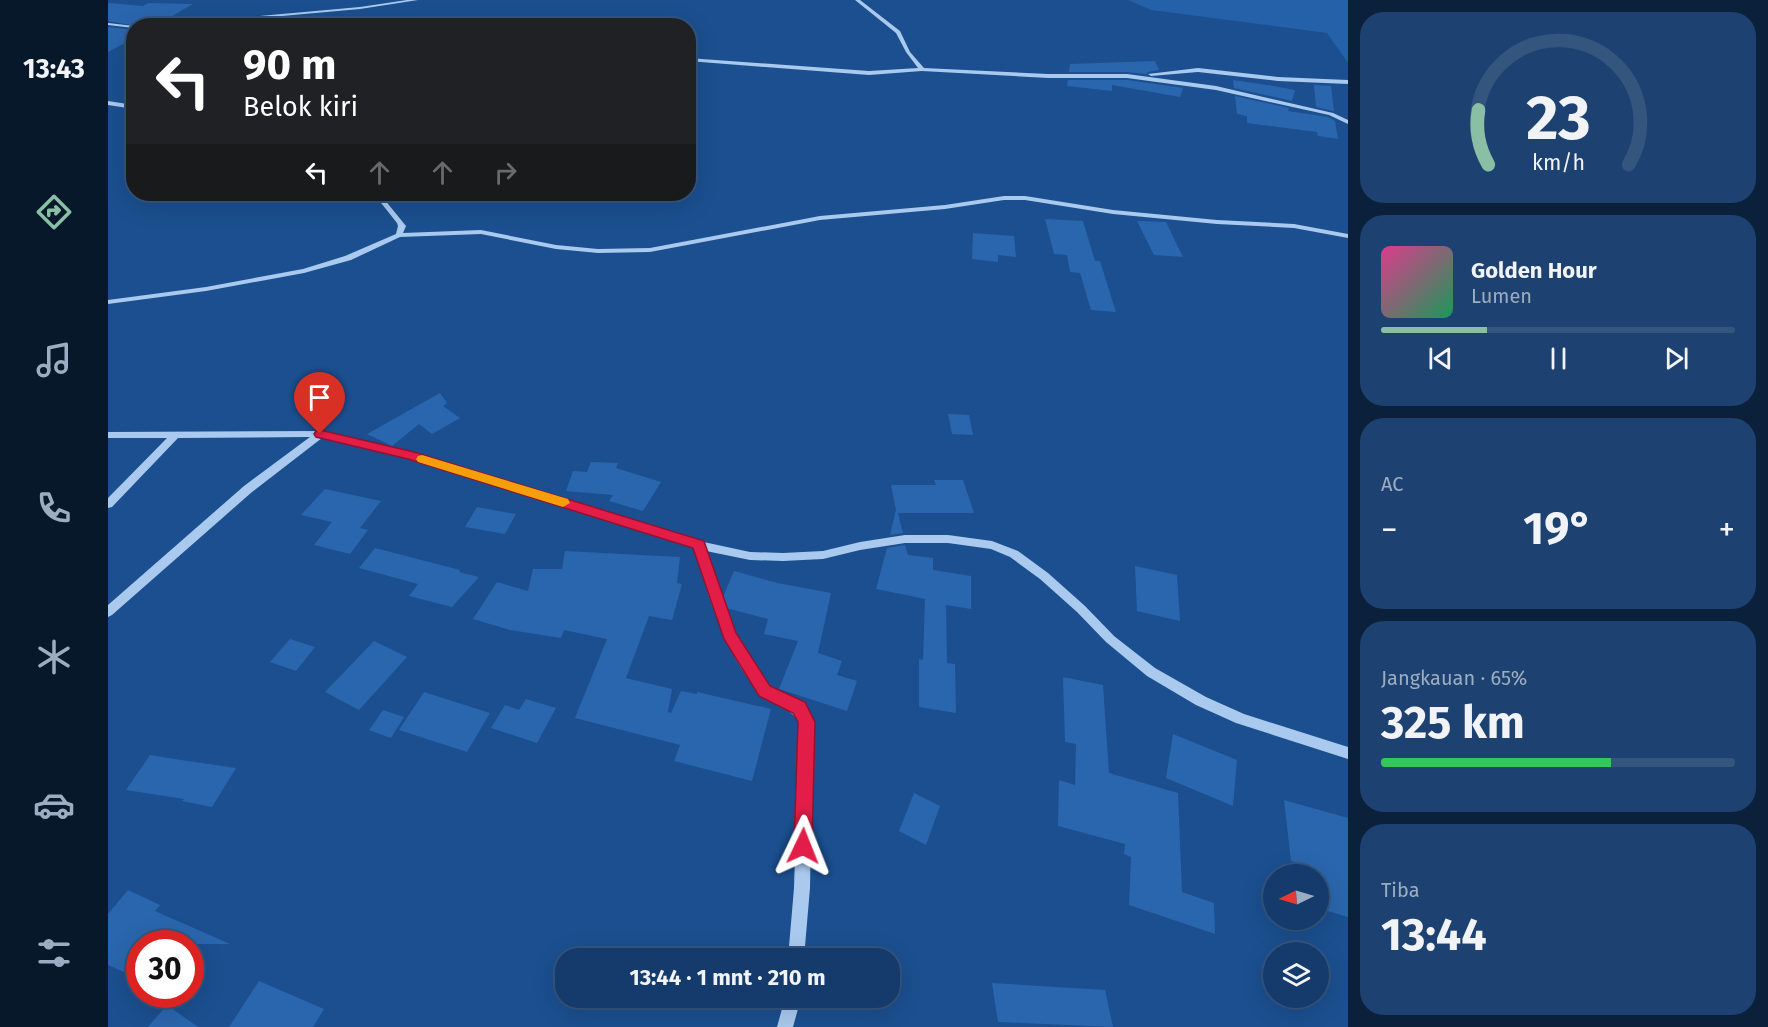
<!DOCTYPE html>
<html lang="id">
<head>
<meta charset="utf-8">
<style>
	:root { --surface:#143b6b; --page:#1d4271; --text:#f1f3f6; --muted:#9dadc1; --line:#33557e; --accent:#8abfa5 }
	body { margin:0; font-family:"Fira Sans",sans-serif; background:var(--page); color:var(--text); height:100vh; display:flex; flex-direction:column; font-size:22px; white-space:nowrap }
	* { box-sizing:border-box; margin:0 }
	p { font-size:20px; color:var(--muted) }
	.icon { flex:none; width:33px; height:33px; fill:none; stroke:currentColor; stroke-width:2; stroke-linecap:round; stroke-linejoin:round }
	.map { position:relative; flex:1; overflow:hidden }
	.drawer { display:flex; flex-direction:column; gap:12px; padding:12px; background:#0b203b; width:420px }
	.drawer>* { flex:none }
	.hud { position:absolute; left:18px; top:18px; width:570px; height:183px; border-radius:24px; box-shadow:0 6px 24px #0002,0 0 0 2px var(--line); background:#202124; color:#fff; overflow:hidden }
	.needle { width:39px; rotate:265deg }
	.fabs { position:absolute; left:1155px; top:864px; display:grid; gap:12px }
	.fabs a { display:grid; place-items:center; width:66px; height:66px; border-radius:50%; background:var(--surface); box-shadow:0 6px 24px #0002,0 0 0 2px var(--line); font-size:30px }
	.speed { position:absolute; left:18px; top:930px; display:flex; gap:12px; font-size:30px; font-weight:700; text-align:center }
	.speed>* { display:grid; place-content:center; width:78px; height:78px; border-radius:50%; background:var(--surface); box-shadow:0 6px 24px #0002,0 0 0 2px var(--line); line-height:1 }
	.speed .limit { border:9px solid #d22; background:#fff; color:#111 }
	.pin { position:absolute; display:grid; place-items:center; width:51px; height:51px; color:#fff; margin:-62px -26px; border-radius:50% 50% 50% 0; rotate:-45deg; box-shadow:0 0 6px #0007 }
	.pin .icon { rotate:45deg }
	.me { position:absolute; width:66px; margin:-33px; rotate:2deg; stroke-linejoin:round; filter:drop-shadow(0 0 4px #0008) }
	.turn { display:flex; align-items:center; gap:21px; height:126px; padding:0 18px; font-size:27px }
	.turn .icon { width:78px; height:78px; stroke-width:2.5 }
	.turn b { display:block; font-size:42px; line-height:51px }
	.lanes { display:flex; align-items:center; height:57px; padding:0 18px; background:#0003; justify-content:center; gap:30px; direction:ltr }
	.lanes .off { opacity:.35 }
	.big { font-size:45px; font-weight:700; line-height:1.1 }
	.drawer .card { flex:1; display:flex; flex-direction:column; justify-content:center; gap:9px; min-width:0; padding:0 21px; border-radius:24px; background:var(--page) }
	.drawer .dial { align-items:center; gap:0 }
	.dial svg { height:156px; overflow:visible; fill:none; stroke:var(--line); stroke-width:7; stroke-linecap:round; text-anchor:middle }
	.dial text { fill:var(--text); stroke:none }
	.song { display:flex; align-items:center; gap:18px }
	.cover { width:72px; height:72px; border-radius:9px; background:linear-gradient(135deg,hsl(330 70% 55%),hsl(150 70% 35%)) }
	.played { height:6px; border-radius:3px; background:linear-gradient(90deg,var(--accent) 30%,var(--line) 30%) }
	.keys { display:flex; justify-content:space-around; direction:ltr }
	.heat { display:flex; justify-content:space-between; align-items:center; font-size:33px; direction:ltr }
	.charge { height:9px; border-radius:4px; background:linear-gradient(90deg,#34c759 65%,var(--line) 0) }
	.trip { position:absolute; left:447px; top:948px; width:345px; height:60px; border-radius:24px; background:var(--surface); box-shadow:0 6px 24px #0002,0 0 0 2px var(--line); font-weight:700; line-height:60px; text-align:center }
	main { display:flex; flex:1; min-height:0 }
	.tabs { display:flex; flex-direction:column; width:108px; justify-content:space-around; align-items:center; background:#08182b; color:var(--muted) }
	.tabs .icon { width:42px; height:42px }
	.tabs .active { color:var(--accent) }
	.tabs b { font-size:27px; color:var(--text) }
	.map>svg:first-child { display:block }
	.green { fill:#2461a8 }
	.building { fill:#2a66ad }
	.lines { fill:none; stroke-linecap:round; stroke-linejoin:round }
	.minor { fill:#a9c9ee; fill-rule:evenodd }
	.route { fill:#e11d48; stroke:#92132f; stroke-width:1.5 }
	.slow { fill:#f59e0b }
</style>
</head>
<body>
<main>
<nav class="tabs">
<b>13:43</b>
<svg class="icon active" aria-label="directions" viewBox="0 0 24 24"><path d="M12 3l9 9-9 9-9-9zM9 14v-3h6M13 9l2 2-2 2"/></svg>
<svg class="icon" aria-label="music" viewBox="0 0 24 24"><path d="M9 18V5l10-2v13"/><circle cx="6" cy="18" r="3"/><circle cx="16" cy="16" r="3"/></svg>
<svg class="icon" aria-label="phone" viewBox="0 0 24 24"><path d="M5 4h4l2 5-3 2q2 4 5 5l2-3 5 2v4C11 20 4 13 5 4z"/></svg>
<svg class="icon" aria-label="climate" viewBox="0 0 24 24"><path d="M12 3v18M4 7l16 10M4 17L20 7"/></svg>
<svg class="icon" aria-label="car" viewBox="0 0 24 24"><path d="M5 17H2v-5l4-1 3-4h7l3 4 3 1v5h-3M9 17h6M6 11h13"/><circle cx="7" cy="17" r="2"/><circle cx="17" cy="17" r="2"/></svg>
<svg class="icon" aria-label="filters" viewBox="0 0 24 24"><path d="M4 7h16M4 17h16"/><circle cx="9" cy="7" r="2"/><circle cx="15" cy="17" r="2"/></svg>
</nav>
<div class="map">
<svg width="1240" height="1027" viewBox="0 0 1240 1027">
	<rect width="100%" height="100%" fill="#1b4f8f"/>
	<!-- green -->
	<path class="green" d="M1020,0H1240V63L1219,33L1043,10Z"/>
	<!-- building -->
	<g class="building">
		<path d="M0,3L35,6L40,3L85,4L52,23L28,26L0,21Z"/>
		<path d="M0,27L26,30V38L0,52Z"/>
		<path d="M1047,61L1051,70L1040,72L1038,74L1019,72H961L962,64Z"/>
		<path d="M960,80H1019L1075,88L1072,97L1004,85V91L959,86Z"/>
		<path d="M1125,80L1166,86L1187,90L1184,101L1126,88Z"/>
		<path d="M1206,85L1223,86L1226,111L1208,107Z"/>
		<path d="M1127,96L1181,108L1180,111L1220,117L1227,121L1230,139L1210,136L1209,132L1139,123V116L1129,114Z"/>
		<path d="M937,219L975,221L987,261H992L1008,312L983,310L972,273L962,272L959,255L946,254Z"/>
		<path d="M1029,221L1058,222L1075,257L1046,255Z"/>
		<path d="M865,233L906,236L908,257L890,255V262L864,259Z"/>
		<path d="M332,393L339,403L335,406L352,418L324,434L311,424L284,446L259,434Z"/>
		<path d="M840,414L861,415L865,435L844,434Z"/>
		<path d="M483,462L510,463L508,468L553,482L535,511L501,501L505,495L458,491L465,471L479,472Z"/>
		<path d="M826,480H855L866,513H790L795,533L782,535L788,510L783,485H828Z"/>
		<path d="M217,489L273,501L252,528L260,530L242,554L206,545L224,522L193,515Z"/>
		<path d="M369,507L390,511L408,514L397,534L357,527Z"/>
		<path d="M797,545L800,555L825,558V570L863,576V609L838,605L839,663L847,664L848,713L811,707V659L815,660L817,599L768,589L779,548Z"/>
		<path d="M267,548L352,570L351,572L371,577L344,607L301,596L310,584L251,568Z"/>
		<path d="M457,551L572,557L569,583L574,584L564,620L541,616L518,678L564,689L560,712L563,713L573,691L589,694V692L663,709L644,781L566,761L572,745L467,718L499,639L456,630L453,638L402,630L365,619L389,582L420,591L425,569H454Z"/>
		<path d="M1027,566L1069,575L1072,621L1029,611Z"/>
		<path d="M626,571L670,583L723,593L710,653L734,661L729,675L749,681L739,711L671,689L690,641L656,634L660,619L618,608L615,597Z"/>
		<path d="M182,639L207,647L188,671L162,662Z"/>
		<path d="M266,641L299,657L251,710L217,692Z"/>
		<path d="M955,677L995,685L1001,773L1070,793L1074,892L1106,903L1107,934L1021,905L1023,857L1016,854L1017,844L950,826L951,780L967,785L968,744L957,742Z"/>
		<path d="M316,692L382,713L359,752L291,730Z"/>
		<path d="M418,699L448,708L429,743L383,728L397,705L411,710Z"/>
		<path d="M275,710L296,717L283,738L261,730Z"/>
		<path d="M1065,734L1129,760L1125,806L1058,778Z"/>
		<path d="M42,755L73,760L128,768L104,807L74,801L76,799L18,790Z"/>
		<path d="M806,793L832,806L818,845L791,831Z"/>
		<path d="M1176,800L1240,818V917L1210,908V874H1203L1202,867L1183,861Z"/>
		<path d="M20,890L52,905L47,911L122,944H32V979L0,965V914Z"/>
		<path d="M151,981L216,1009L205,1027H121Z"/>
		<path d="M884,983L997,990L1005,1027L890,1022Z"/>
		<path d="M59,1005L90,1027H40Z"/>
	</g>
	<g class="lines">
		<!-- minor -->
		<g class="minor">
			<path d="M299,0H310L252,9L64,26H40L252,7Z"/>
			<path d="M747,0H752L792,31L802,52L816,68L940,74H1019L1108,86L1225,113L1240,120V124L1221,115L1108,90L1019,78H940L814,71L761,75L580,61V58L761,71L810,68L798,52L788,33Z"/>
			<path d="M0,23L26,26V28L0,25Z"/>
			<path d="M1090,68L1170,77L1240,80V84L1170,81L1090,72L1043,76L1040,74Z"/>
			<path d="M0,101L26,105V109L0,105Z"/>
			<path d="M266,194H272L298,226L295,233L373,230L448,245L490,249L542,248L712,216L837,205L896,196H917L1005,210L1109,220L1186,224L1240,234V238L1186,228L1109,224L1005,214L917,200H896L837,209L712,220L542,252L490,253L448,249L373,234L292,237L243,260L196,273L98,291L0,304V300L98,287L195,269L237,256L288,234L290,226L289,223Z"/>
			<path d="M212,431L305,453L591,541L642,552L675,553L715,551L752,542L797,535H840L884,541L910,551L940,573L977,606L1006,636L1047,668L1098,697L1136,714L1240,747V759L1128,723L1088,705L1039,676L998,642L969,612L932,579L902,557L883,549L840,543H797L752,550L715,559L675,561L642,560L598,551C612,597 626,649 659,685C676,703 690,692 705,722L702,888L696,958H680L686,888L691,723C680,703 661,706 649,690C615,649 601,597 586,548L300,458L214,438L144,492L4,615L0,617V605L136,486L202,437L70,438L4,507L0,508V498L59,438H0V432Z"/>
			<path d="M677,998H693L685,1027H669Z"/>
		</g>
	</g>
	<!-- route -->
	<path class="route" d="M212,430L306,452L596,541L628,633L662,686L697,702L707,722L704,846L702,852L695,855L688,852L686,846L690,722L685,713L651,696L616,639L585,548L300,459L208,437L206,434L208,431Z"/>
	<!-- slow -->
	<path class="slow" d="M314,455L460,499L462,503L455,507L310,462L308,459L310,456Z"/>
</svg>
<div class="fabs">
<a><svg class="needle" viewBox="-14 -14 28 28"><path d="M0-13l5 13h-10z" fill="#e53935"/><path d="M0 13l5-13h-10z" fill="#9dadc1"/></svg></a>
<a><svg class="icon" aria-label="layers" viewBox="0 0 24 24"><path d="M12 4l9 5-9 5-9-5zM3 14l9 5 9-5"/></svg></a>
</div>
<div class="speed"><div class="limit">30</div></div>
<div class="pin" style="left:212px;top:434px;background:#d93025"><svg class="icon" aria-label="arrive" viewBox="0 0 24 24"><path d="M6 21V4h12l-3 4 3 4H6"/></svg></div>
<svg class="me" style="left:695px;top:846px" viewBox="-20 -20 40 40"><path d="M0-17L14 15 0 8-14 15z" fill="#e11d48" stroke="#fff" stroke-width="4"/></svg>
<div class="trip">13:44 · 1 mnt · 210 m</div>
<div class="hud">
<div class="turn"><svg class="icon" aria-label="left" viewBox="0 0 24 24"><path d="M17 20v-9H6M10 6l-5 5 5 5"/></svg><div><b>90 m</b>Belok kiri</div></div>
<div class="lanes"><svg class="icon" aria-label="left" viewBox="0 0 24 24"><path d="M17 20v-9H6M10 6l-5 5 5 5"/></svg><svg class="icon off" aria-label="ahead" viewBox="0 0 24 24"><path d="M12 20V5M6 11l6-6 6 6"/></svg><svg class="icon off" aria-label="ahead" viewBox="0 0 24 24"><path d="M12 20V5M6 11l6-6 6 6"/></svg><svg class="icon off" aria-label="right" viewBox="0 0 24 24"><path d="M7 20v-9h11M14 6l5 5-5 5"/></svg></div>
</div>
</div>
<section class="drawer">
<div class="card dial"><svg viewBox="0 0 100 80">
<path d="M14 69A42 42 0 1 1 86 69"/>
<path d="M14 69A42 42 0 0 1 9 41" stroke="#8abfa5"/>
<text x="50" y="56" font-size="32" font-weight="700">23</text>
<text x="50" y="72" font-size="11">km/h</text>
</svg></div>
<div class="card">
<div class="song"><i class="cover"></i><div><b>Golden Hour</b><p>Lumen</p></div></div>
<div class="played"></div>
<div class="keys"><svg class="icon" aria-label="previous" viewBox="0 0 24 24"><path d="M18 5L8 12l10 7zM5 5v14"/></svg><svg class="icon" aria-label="pause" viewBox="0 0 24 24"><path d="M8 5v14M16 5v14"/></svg><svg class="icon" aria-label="next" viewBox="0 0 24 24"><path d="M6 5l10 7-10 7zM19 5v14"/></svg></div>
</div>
<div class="card"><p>AC</p>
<div class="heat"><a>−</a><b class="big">19°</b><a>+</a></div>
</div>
<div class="card"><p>Jangkauan · 65%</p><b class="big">325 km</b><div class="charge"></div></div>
<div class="card"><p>Tiba</p><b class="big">13:44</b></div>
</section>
</main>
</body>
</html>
